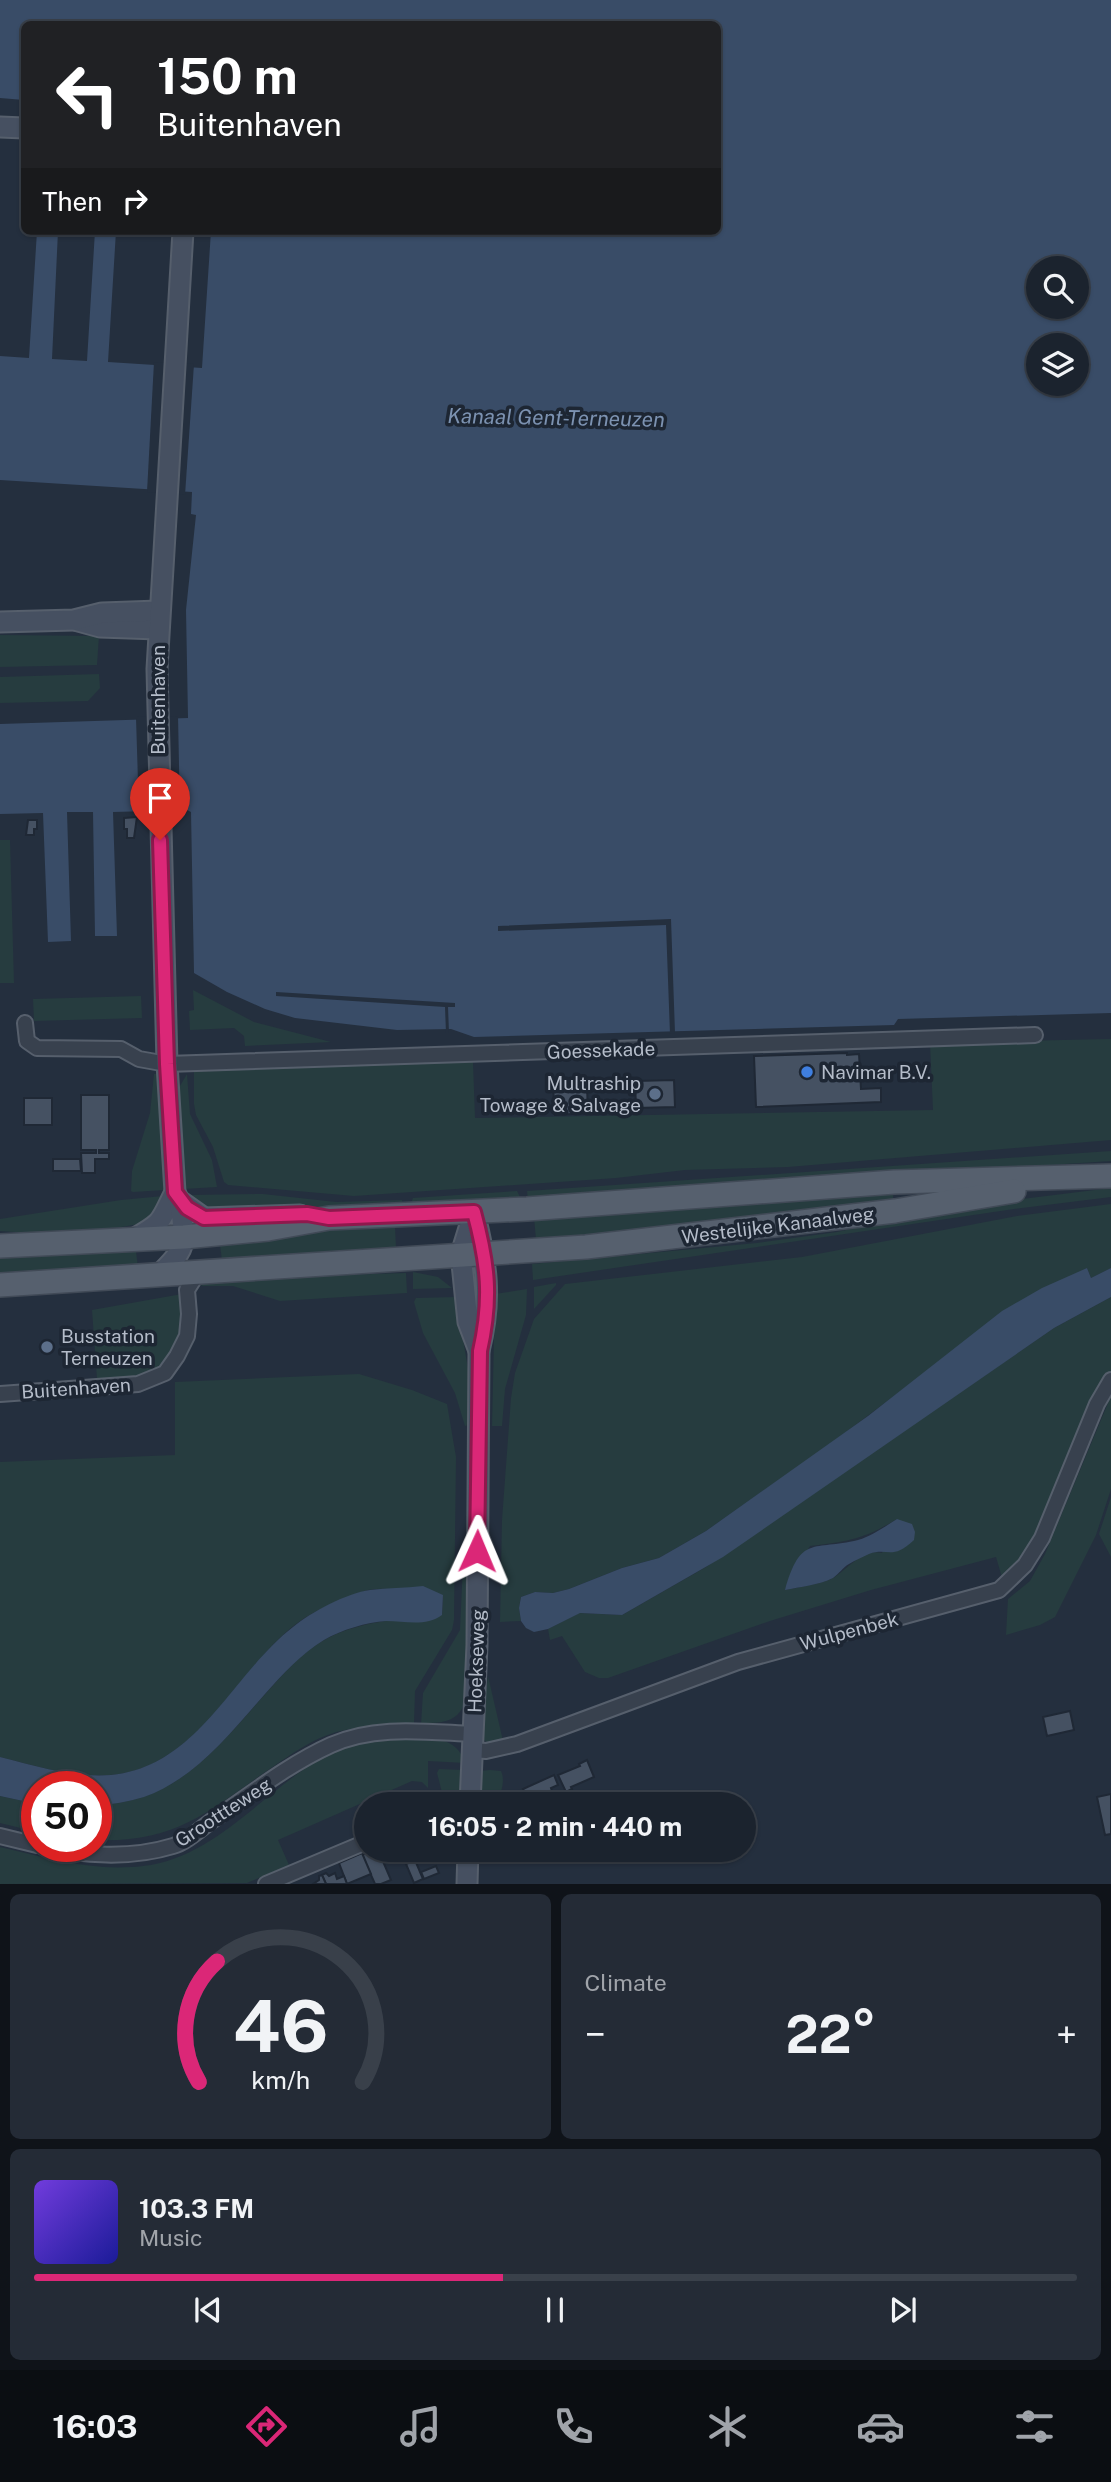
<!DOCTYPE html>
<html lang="en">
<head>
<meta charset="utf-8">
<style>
	:root { --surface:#1b232e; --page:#242b36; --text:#f1f3f6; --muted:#a0a4aa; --line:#39404a; --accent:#db2777 }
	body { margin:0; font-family:"Public Sans",sans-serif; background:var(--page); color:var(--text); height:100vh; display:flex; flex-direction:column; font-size:26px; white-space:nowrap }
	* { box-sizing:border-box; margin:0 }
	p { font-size:23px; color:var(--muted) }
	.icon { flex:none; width:38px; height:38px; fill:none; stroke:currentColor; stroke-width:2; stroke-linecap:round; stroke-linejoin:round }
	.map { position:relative; height:1884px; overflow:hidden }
	.details { display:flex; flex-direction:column; gap:10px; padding:10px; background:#0f1319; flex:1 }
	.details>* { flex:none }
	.guide { position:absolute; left:21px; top:21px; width:700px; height:214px; border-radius:10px; box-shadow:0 2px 5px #0004,0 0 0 2px var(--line); background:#202124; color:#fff; overflow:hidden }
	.buttons { position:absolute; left:1026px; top:256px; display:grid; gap:14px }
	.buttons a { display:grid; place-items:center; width:63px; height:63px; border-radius:50%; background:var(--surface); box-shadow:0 2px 5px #0004,0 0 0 2px var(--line); font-size:35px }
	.speed { position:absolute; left:21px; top:1771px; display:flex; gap:14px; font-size:35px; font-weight:700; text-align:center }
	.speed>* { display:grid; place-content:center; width:91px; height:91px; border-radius:50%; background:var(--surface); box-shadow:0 2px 5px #0004,0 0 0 2px var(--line); line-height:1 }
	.speed .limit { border:10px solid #d22; background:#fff; color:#111 }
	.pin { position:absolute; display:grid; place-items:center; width:60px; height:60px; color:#fff; margin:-72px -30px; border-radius:50% 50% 50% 0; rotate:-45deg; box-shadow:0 0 7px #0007 }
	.pin .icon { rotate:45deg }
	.me { position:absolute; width:77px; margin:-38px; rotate:1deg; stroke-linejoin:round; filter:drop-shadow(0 0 5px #0008) }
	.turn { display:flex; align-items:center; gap:24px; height:147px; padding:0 21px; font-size:32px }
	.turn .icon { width:91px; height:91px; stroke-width:2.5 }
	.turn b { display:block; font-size:49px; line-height:60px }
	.then { display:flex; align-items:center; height:66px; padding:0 21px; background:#0003; gap:14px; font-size:26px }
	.big { font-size:52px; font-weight:700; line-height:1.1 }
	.details .tile { flex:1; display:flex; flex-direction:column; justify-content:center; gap:10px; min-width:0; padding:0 24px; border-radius:10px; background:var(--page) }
	.details .dial { align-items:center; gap:0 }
	.dial svg { height:182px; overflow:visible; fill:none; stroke:var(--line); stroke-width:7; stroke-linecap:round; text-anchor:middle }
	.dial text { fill:var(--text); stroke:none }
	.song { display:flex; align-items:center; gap:21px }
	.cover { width:84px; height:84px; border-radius:10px; background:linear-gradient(135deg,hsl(260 70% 55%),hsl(240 70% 35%)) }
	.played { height:7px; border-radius:4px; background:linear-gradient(90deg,var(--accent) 45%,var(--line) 45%) }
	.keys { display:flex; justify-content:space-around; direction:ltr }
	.heat { display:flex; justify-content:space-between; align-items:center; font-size:38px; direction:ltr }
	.details .tiles { flex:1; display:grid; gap:10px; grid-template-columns:1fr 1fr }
	.tile:last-child { grid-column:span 2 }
	.trip { position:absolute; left:354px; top:1792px; width:402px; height:70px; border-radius:35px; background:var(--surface); box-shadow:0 2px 5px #0004,0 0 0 2px var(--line); font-weight:700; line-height:70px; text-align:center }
	.menu { display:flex; height:112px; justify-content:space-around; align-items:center; background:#0b0e12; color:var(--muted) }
	.menu .icon { width:49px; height:49px }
	.menu .active { color:var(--accent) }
	.menu b { font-size:32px; color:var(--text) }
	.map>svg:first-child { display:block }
	.green { fill:#263c3f; fill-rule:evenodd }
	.water { fill:#394c67; fill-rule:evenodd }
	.pier { fill:#242f3e }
	.building { fill:#455162; stroke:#1f2835; stroke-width:2 }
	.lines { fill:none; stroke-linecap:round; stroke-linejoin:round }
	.street-casing { stroke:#565f6c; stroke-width:18 }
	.secondary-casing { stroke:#565f6c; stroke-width:23 }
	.primary-casing { stroke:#414a57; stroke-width:26 }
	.street { stroke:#38414e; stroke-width:14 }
	.secondary { stroke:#465061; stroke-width:19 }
	.primary { stroke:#56606e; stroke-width:23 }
	.route-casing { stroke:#8e194d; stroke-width:18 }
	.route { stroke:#db2777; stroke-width:12 }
	.shop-dot { fill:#3f7fe0; stroke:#1d2633; stroke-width:2.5 }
	.service-dot { fill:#5c6f8a; stroke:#1d2633; stroke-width:2.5 }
	.labels { text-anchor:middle; stroke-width:7; stroke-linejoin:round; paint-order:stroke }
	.street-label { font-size:19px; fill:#b4bcc9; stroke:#1d2633 }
	.poi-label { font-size:19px; fill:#b4bcc9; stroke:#1d2633; text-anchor:start }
	.water-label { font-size:21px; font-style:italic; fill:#7c92b1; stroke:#1d2633 }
</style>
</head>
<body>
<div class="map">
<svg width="1111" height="1884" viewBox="0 0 1111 1884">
	<rect width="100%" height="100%" fill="#242f3e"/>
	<!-- green -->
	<g class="green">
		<path d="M0,635L99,636L97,665L0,667Z"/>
		<path d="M99,674L100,688L88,701L0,703V677Z"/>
		<path d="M0,840H10L14,983H0Z"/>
		<path d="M193,990L254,1022L331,1042L245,1046L244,1036L234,1028L190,1030L189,1011L194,1010Z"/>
		<path d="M141,996L142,1018L34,1021L33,999Z"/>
		<path d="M1111,1039V1140L788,1167L685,1170L616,1178L354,1196L228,1185L224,1182L213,1147L196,1115L194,1104V1070L473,1062L475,1118L933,1110L930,1043Z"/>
		<path d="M154,1074H158L165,1190L133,1192L131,1191L132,1171L150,1113Z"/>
		<path d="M187,1074L190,1114L212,1160L217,1187L184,1189L177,1091Z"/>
		<path d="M1111,1151V1161L528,1200L527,1191Z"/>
		<path d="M1111,1188V1197L1014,1209L533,1280L532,1264L757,1243L837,1232L940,1209Z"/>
		<path d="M517,1191L522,1201L411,1203L413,1198Z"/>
		<path d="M893,1193V1199L706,1226L536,1240L534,1217Z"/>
		<path d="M263,1194L336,1202L402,1200L403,1208H278L207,1212L193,1203L188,1195Z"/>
		<path d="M163,1196L149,1222C102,1232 48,1235 0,1231V1219L121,1200Z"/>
		<path d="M1111,1204V1268L1091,1278L1087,1268L934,1366L830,1444L706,1531L659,1558L622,1568L569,1589L553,1593L535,1592L521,1597L519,1608L521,1621L500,1622L502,1520L511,1398L515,1373L534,1319L565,1284L802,1257L1017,1216Z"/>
		<path d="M395,1226L396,1248L222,1260L219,1238Z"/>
		<path d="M135,1244L138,1267L0,1277V1252Z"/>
		<path d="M413,1272L438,1277L452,1288L413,1289Z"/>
		<path d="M406,1273L407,1293L280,1301L233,1286H201L209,1280L235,1278Z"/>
		<path d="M556,1283V1285L534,1309V1287Z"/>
		<path d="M527,1289L526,1315L505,1389L502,1426H492L495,1294Z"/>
		<path d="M182,1294V1327L173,1356L151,1378L97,1379L92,1310Z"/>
		<path d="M456,1297L468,1369V1425L465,1426L455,1393L423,1333L414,1302L416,1298Z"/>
		<path d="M1111,1297V1373L1096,1395L1037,1537L1020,1564L1003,1581L996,1557L871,1590L770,1621L608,1678H599L585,1672L562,1636L550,1640L548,1629L579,1613L622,1615L706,1567L1054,1328ZM897,1519L882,1553C860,1548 845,1574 829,1580C815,1585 800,1587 785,1590L810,1546C849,1541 862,1540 897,1519Z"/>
		<path d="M359,1374L412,1390L447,1404L456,1457L454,1620L452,1630L415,1691L414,1724C384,1725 353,1725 325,1736C307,1743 290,1755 274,1766C210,1809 179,1843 96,1840V1806C112,1804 128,1802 143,1797C196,1779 232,1731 268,1691C286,1671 304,1650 328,1638C363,1620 404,1619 442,1615L443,1596C419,1593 392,1586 368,1590C360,1592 351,1597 343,1600C325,1606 307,1615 292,1627C233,1676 196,1768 110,1775C74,1778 35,1766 0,1757V1462L175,1455V1382Z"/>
		<path d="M1111,1396V1489L1096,1535L1055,1617L1040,1625L1006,1635L1008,1599L1030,1581L1045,1554Z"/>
		<path d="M1111,1497V1557L1099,1534Z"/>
		<path d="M464,1541H468V1642L465,1702C457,1724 441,1722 421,1724L423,1693L460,1630Z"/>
		<path d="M488,1676L504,1745L489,1744L480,1737Z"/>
		<path d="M408,1737C431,1738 457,1736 465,1763L428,1761V1788L422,1782L412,1781L278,1840L289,1865L247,1883L0,1884V1847C47,1858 94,1872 143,1866C214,1858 262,1793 320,1759C348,1743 376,1739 408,1737Z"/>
		<path d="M439,1769L463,1770V1792L445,1804L437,1773Z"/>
		<path d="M490,1770L501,1771C506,1782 500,1794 497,1804H479L480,1771Z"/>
		<path d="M0,1796L37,1804V1832L0,1823Z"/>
	</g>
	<!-- water -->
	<g class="water">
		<path d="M0,0H1111V1013L898,1019L894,1025L474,1037L451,1029L397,1030L295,1018L265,1009L227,992L194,973L191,812L187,810L113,812L117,936H95L93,812H67L71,941L48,942L43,813L0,814V724L188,718L186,610L196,515L191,514L192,492L0,480V356L29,358L37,231H58L52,359L87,361L95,231H116L108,362L202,368L211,231H718V24H24V100L0,98ZM1038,268H1076V306H1038ZM1038,345H1076V383H1038Z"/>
		<path d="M1087,1268L1091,1278L1111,1268V1297L1054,1328L723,1557L622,1615L580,1613L548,1629L534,1632L526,1628L521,1621L519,1608L521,1597L535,1592L553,1593L569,1589L622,1568L659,1558L706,1531L868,1416L1002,1311L1042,1288Z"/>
		<path d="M897,1519L912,1524L915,1532L914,1540C892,1561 888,1547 869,1554C863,1557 855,1560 849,1564C843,1567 839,1574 833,1578C819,1585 800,1587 785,1590C801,1534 813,1551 858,1540C872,1536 884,1527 897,1519Z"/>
		<path d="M423,1586L443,1595L442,1615C426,1627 405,1621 386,1621C367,1622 341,1630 324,1640C301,1654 283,1674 265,1694C230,1733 195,1779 144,1797C128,1802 112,1804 96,1806V1787H37V1804L0,1796V1757C35,1766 74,1778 111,1775C198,1767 232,1674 293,1627C311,1612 347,1593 370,1590C387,1588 405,1588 423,1586Z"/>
	</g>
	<!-- pier -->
	<g class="pier">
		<path d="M154,362L194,364L185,495L147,492Z"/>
		<path d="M178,716L180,813L139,814L136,717Z"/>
		<path d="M671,919L675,1033L670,1034L666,925L498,931V926Z"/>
		<path d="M276,992L455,1003V1007H448L449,1033H446L445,1007L276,996Z"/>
	</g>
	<!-- building -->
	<g class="building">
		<path d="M137,817L134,838H127V829H124V818Z"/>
		<path d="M28,820H37V829H34V835H26Z"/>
		<path d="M847,1053V1055L859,1054L861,1089L881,1088V1102L756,1107L754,1056Z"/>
		<path d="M674,1080L675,1107L636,1108L635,1081Z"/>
		<path d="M587,1086L588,1113L555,1115L553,1087Z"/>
		<path d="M81,1095H109V1150H99V1153H109V1159H95V1173H82L81,1153H96V1150H81Z"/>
		<rect x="24" y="1098" width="28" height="27"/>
		<path d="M53,1159H80L81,1171H53Z"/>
		<path d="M1070,1711L1074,1730L1047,1736L1043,1717Z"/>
		<path d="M587,1760L594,1777L571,1787L572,1789L566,1792L558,1775L580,1766L579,1764Z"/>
		<path d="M554,1775L558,1785L551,1788L553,1794L543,1798L541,1793L528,1799L523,1789Z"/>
		<path d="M1111,1794V1834L1105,1835L1097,1797Z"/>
		<path d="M374,1850L375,1853L379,1852L391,1880L381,1884H375L362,1855Z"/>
		<path d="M378,1850H403L404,1852L383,1861Z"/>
		<path d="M362,1853L371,1874L347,1884L339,1863Z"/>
		<path d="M415,1860L423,1879L414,1883L406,1864Z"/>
		<path d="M436,1866L439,1873L424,1879L421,1872Z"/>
		<path d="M326,1873L329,1876L335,1873L337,1879L344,1876L347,1884H326L322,1875Z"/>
		<path d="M322,1875L326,1884H313L319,1880V1876Z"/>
	</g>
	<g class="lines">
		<defs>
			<g id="street">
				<path d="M25,1023L27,1041L37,1048L121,1049L139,1059L167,1064L1035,1035"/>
				<path d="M0,1394L138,1384L165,1373L177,1356L187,1336L189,1314L187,1290L199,1271"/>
				<path d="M472,1750L486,1751L517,1744L738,1662L999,1590L1025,1565L1042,1538L1097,1404L1111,1380"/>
				<path d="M0,1836L37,1845"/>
				<path d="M41,1846C82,1856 131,1859 173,1846C187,1842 201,1828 213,1820C251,1794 289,1764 331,1745C375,1725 426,1732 473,1734"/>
				<path d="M266,1884L366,1842"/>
			</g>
			<g id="secondary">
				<path d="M0,127L24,128"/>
				<path d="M78,621L100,627L158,629"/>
				<path d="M0,622L74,620L102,613L159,611"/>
				<path d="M180,1201L204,1218L300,1215"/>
				<path d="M474,1212L461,1254L468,1322L479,1351"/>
				<path d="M135,1238C165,1221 160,1221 175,1192"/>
				<path d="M161,1273C181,1253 186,1248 182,1219C181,1209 180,1201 175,1192L167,1064L157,669L183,231"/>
				<path d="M470,1804L477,1645L479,1351C492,1299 487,1263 474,1212"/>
				<path d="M467,1884L468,1850"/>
			</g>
			<g id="primary">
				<path d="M0,1246L184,1237L268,1229L329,1218L527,1209L894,1182L1111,1176"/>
				<path d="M0,1285L586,1247L895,1211L1014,1191"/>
			</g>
		</defs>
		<!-- street casing -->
		<use href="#street" class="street-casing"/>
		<!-- secondary casing -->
		<use href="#secondary" class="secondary-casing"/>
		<!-- primary casing -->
		<use href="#primary" class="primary-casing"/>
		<!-- street -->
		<use href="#street" class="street"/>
		<!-- secondary -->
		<use href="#secondary" class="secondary"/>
		<!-- primary -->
		<use href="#primary" class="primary"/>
	</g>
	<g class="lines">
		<defs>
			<path id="route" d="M160,840L167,1064L175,1192L187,1208L204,1218L307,1214L329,1218L474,1212C488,1264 492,1298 480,1351L477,1551"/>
		</defs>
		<!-- route casing -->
		<use href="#route" class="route-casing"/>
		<!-- route -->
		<use href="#route" class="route"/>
	</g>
	<!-- markers -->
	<circle class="shop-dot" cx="807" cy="1072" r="7"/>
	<g class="service-dot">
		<circle cx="655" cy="1094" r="7"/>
		<circle cx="47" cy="1347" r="7"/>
	</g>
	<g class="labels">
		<!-- street labels -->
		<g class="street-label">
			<text transform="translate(158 700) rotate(-90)" y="7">Buitenhaven</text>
			<text transform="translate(601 1050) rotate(-2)" y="7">Goessekade</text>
			<text transform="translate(778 1225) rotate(-7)" y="7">Westelijke Kanaalweg</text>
			<text transform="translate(76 1388) rotate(-4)" y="7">Buitenhaven</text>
			<text transform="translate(849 1631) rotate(-15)" y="7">Wulpenbek</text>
			<text transform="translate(476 1661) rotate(-88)" y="7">Hoekseweg</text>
			<text transform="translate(223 1812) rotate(-33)" y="7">Groottteweg</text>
		</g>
		<!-- poi labels -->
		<g class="poi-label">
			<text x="821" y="1079">Navimar B.V.</text>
			<text x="641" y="1090" text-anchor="end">Multraship<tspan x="641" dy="22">Towage &amp; Salvage</tspan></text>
			<text x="61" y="1343">Busstation<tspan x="61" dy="22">Terneuzen</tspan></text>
		</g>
		<!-- water labels -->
		<g class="water-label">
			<text transform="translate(556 418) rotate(1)" y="7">Kanaal Gent-Terneuzen</text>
		</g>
	</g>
</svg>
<div class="buttons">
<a><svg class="icon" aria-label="search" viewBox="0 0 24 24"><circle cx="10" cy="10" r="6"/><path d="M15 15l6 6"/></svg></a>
<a><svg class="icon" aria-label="layers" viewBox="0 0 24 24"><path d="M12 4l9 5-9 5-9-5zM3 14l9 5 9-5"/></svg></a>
</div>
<div class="speed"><div class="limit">50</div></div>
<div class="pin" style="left:160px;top:840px;background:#d93025"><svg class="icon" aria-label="arrive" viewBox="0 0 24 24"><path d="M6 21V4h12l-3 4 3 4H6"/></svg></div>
<svg class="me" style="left:477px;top:1551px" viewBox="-20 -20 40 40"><path d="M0-17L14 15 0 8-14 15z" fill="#db2777" stroke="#fff" stroke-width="4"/></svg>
<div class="trip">16:05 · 2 min · 440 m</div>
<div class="guide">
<div class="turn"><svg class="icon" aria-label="left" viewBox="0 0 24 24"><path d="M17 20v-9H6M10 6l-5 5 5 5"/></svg><div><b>150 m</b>Buitenhaven</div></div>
<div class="then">Then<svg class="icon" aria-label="right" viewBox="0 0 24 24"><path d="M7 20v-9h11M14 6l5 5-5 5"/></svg></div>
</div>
</div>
<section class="details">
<div class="tiles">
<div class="tile dial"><svg viewBox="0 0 100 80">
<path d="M14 69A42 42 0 1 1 86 69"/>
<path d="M14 69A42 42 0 0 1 22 16" stroke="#db2777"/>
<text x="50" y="56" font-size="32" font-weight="700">46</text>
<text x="50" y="72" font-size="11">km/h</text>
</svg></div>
<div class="tile"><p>Climate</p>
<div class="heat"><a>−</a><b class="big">22°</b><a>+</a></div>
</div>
<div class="tile">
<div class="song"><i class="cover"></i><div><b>103.3 FM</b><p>Music</p></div></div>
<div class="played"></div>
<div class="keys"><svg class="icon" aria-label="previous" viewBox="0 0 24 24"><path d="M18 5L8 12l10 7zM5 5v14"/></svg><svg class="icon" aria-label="pause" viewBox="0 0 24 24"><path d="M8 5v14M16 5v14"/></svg><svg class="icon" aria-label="next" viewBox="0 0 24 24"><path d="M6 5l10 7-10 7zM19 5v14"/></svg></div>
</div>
</div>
</section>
<nav class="menu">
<b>16:03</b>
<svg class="icon active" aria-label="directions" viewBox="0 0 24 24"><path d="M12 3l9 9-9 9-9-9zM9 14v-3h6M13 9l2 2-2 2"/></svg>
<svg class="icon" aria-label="music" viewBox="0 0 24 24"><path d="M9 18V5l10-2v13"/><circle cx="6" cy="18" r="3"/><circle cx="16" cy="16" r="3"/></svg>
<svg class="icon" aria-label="phone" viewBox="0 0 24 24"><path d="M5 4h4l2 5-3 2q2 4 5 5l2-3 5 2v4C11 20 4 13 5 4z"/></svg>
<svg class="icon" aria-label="climate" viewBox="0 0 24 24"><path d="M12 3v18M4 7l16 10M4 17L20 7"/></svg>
<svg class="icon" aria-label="car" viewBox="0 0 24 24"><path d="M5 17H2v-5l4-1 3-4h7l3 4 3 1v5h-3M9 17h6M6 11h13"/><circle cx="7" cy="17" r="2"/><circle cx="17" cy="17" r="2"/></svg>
<svg class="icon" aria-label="filters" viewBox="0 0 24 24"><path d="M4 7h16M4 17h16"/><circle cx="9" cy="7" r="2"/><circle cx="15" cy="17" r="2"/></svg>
</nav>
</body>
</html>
